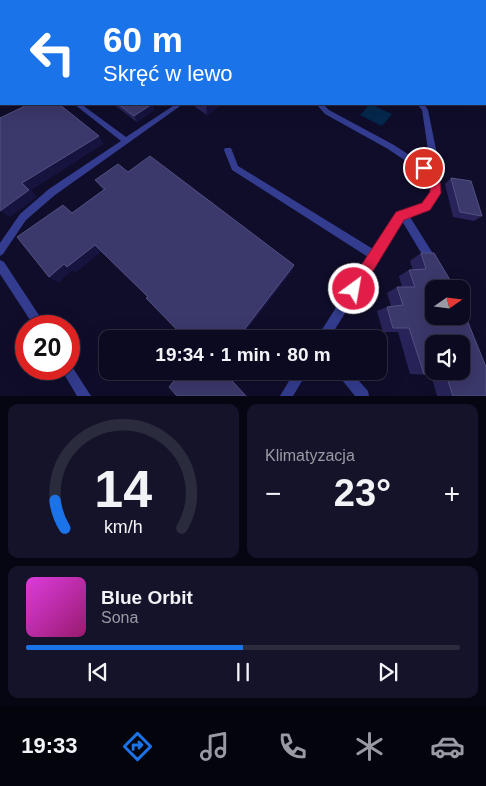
<!DOCTYPE html>
<html lang="pl">
<head>
<meta charset="utf-8">
<style>
	:root { --surface:#0b0a20; --page:#141329; --text:#f1f3f6; --muted:#9a9aa5; --line:#2b2b3e; --accent:#1a73e8 }
	body { margin:0; font-family:Arial,sans-serif; background:var(--page); color:var(--text); height:100vh; display:flex; flex-direction:column; font-size:19px; white-space:nowrap }
	* { box-sizing:border-box; margin:0 }
	p { font-size:16px; color:var(--muted) }
	.icon { flex:none; width:28px; height:28px; fill:none; stroke:currentColor; stroke-width:2; stroke-linecap:round; stroke-linejoin:round }
	.map { position:relative; height:396px; overflow:hidden }
	.panel { display:flex; flex-direction:column; gap:8px; padding:8px; background:#060612; flex:1 }
	.panel>* { flex:none }
	.guide { position:absolute; left:0px; top:0px; width:486px; height:105px; box-shadow:0 5px 20px #0002,0 0 0 1px var(--line); background:#1a73e8; color:#fff; overflow:hidden }
	.needle { width:32px; rotate:76deg }
	.controls { position:absolute; left:425px; top:280px; display:grid; gap:10px }
	.controls a { display:grid; place-items:center; width:45px; height:45px; border-radius:10px; background:var(--surface); box-shadow:0 5px 20px #0002,0 0 0 1px var(--line); font-size:25px }
	.speed { position:absolute; left:15px; top:315px; display:flex; gap:10px; font-size:25px; font-weight:700; text-align:center }
	.speed>* { display:grid; place-content:center; width:65px; height:65px; border-radius:50%; background:var(--surface); box-shadow:0 5px 20px #0002,0 0 0 1px var(--line); line-height:1 }
	.speed .limit { border:8px solid #d22; background:#fff; color:#111 }
	.pin { position:absolute; display:grid; place-items:center; width:42px; height:42px; color:#fff; margin:-21px; border:2px solid #fff; border-radius:50%; box-shadow:0 1px 5px #0007 }
	.me { position:absolute; width:55px; margin:-28px; rotate:32deg; stroke-linejoin:round; filter:drop-shadow(0 0 4px #0008) }
	.turn { display:flex; align-items:center; gap:18px; height:105px; padding:0 20px; font-size:22px }
	.turn .icon { width:65px; height:65px; stroke-width:2.5 }
	.turn b { display:block; font-size:35px; line-height:42px }
	.big { font-size:38px; font-weight:600; line-height:1.1 }
	.panel .widget { flex:1; display:flex; flex-direction:column; justify-content:center; gap:8px; min-width:0; padding:0 18px; border-radius:10px; background:var(--page) }
	.panel .dial { align-items:center; gap:0 }
	.dial svg { height:130px; overflow:visible; fill:none; stroke:var(--line); stroke-width:7; stroke-linecap:round; text-anchor:middle }
	.dial text { fill:var(--text); stroke:none }
	.song { display:flex; align-items:center; gap:15px }
	.cover { width:60px; height:60px; border-radius:8px; background:linear-gradient(135deg,hsl(300 70% 55%),hsl(320 70% 35%)) }
	.played { height:5px; border-radius:2px; background:linear-gradient(90deg,var(--accent) 50%,var(--line) 50%) }
	.keys { display:flex; justify-content:space-around; direction:ltr }
	.heat { display:flex; justify-content:space-between; align-items:center; font-size:28px; direction:ltr }
	.panel .tiles { flex:1; display:grid; gap:8px; grid-template-columns:1fr 1fr }
	.widget:last-child { grid-column:span 2 }
	.trip { position:absolute; left:99px; top:330px; width:288px; height:50px; border-radius:10px; background:var(--surface); box-shadow:0 5px 20px #0002,0 0 0 1px var(--line); font-weight:600; line-height:50px; text-align:center }
	.tabs { display:flex; height:80px; justify-content:space-around; align-items:center; background:#04040d; color:var(--muted) }
	.tabs .icon { width:35px; height:35px }
	.tabs .on { color:var(--accent) }
	.tabs b { font-size:22px; color:var(--text) }
	.map>svg:first-child { display:block }
	.water { fill:#04284c }
	.lines { fill:none; stroke-linecap:round; stroke-linejoin:round }
	.service { fill:#333c8e; fill-rule:evenodd }
	.wall { fill:#282459 }
	.shaded-wall { fill:#16133f }
	.building { fill:#3b386b; stroke:#535182; fill-rule:evenodd }
	.route { fill:#e11d48; stroke:#92132f }
</style>
</head>
<body>
<div class="map">
<svg width="486" height="396" viewBox="0 0 486 396">
	<rect width="100%" height="100%" fill="#0f0d2a"/>
	<!-- water -->
	<path class="water" d="M370,104L392,114L382,126L360,115Z"/>
	<g class="lines">
		<!-- service -->
		<g class="service">
			<path d="M48,0H54V1H49Z"/>
			<path d="M303,0H310V1H304Z"/>
			<path d="M0,42L1,43V47L0,46Z"/>
			<path d="M74,104H81L126,137L176,104H183L55,195L26,220L3,254L0,256V243L20,214L49,189L121,141Z"/>
			<path d="M316,104H323L329,110L394,145L431,169L422,110L417,104H424L428,110L438,159L440,193L429,210L410,217L437,260L438,263L437,266L433,268L429,266L402,221L329,339H316L368,257L232,170L224,150L225,148H231L238,166L373,249L397,213L423,204L432,192L431,178L388,149L325,114Z"/>
			<path d="M0,260L4,262L46,326H34L0,274Z"/>
			<path d="M69,364L71,365L91,396H77L61,369H69Z"/>
			<path d="M295,371H308L293,396H280Z"/>
			<path d="M336,371H350L368,391L369,396H355L338,375Z"/>
		</g>
	</g>
	<!-- wall -->
	<g class="wall">
		<path d="M89,0H197L194,1H92Z"/>
		<path d="M326,0H345L343,1H330Z"/>
		<path d="M113,104H152L154,110L137,122Z"/>
		<path d="M194,104H223L207,115L195,107Z"/>
		<path d="M128,172L292,271L239,339H186L148,297L101,251L76,272L72,270L59,282L49,277L72,213L103,190L95,180Z"/>
		<path d="M451,178L482,216L474,221L453,217L445,184Z"/>
		<path d="M421,253L486,396H437L431,375L410,374L398,332H383L377,311L387,307L391,306L387,293L397,287H402L399,276L409,270H413L410,261Z"/>
	</g>
	<!-- shaded-wall -->
	<g class="shaded-wall">
		<path d="M15,0H28H27V1H16Z"/>
		<path d="M179,0H197L194,1H176Z"/>
		<path d="M1,85V100L0,101V86Z"/>
		<path d="M152,104L154,110L137,122L134,116Z"/>
		<path d="M209,104H223L207,115L206,106Z"/>
		<path d="M99,136L104,144L31,190L37,197L10,217L0,211L22,183Z"/>
		<path d="M95,245L102,251L76,272L72,270L59,282L49,277L64,264Z"/>
		<path d="M294,265L292,271L239,339H237Z"/>
		<path d="M223,371H224L247,396H246Z"/>
	</g>
	<!-- building -->
	<g class="building">
		<path d="M0,0H16L18,1H1V24L0,23Z"/>
		<path d="M103,0H179L176,1H105Z"/>
		<path d="M253,0H279L283,1H251Z"/>
		<path d="M0,51L1,54V85L0,86Z"/>
		<path d="M29,104H59L99,136L22,183L29,190L0,211V118Z"/>
		<path d="M118,104H152L134,116Z"/>
		<path d="M201,104H209L206,106Z"/>
		<path d="M150,156L294,265L237,339H186L146,298L148,297L95,245L67,267L64,264L49,277L17,237L63,205L72,213L105,189L95,180L118,164L128,172Z"/>
		<path d="M451,178L471,181L482,216L460,212Z"/>
		<path d="M421,253H434L453,285L455,289H434V316H461V305L486,367V396H453L446,375L424,374L409,328H393L387,307L403,305L397,287H415L409,270L426,269ZM434,344H461V371H434Z"/>
		<path d="M182,371H223L246,396H177L169,387Z"/>
	</g>
	<!-- route -->
	<path class="route" d="M424,164L439,173L441,193L430,210L404,220L359,294L354,296L349,294L347,289L349,284L396,212L422,203L430,192V178L418,168Z"/>
</svg>
<div class="controls">
<a><svg class="needle" viewBox="-14 -14 28 28"><path d="M0-13l5 13h-10z" fill="#e53935"/><path d="M0 13l5-13h-10z" fill="#9a9aa5"/></svg></a>
<a><svg class="icon" aria-label="sound" viewBox="0 0 24 24"><path d="M4 9h4l5-4v14l-5-4H4zM17 9q2 3 0 6"/></svg></a>
</div>
<div class="speed"><div class="limit">20</div></div>
<div class="pin" style="left:424px;top:168px;background:#d93025"><svg class="icon" aria-label="arrive" viewBox="0 0 24 24"><path d="M6 21V4h12l-3 4 3 4H6"/></svg></div>
<svg class="me" style="left:354px;top:289px" viewBox="-20 -20 40 40"><circle r="17" fill="#e11d48" stroke="#fff" stroke-width="3"/><path d="M0-11L8 9 0 5-8 9z" fill="#fff"/></svg>
<div class="trip">19:34 · 1 min · 80 m</div>
<div class="guide">
<div class="turn"><svg class="icon" aria-label="left" viewBox="0 0 24 24"><path d="M17 20v-9H6M10 6l-5 5 5 5"/></svg><div><b>60 m</b>Skręć w lewo</div></div>
</div>
</div>
<section class="panel">
<div class="tiles">
<div class="widget dial"><svg viewBox="0 0 100 80">
<path d="M14 69A42 42 0 1 1 86 69"/>
<path d="M14 69A42 42 0 0 1 8 52" stroke="#1a73e8"/>
<text x="50" y="56" font-size="32" font-weight="700">14</text>
<text x="50" y="72" font-size="11">km/h</text>
</svg></div>
<div class="widget"><p>Klimatyzacja</p>
<div class="heat"><a>−</a><b class="big">23°</b><a>+</a></div>
</div>
<div class="widget">
<div class="song"><i class="cover"></i><div><b>Blue Orbit</b><p>Sona</p></div></div>
<div class="played"></div>
<div class="keys"><svg class="icon" aria-label="previous" viewBox="0 0 24 24"><path d="M18 5L8 12l10 7zM5 5v14"/></svg><svg class="icon" aria-label="pause" viewBox="0 0 24 24"><path d="M8 5v14M16 5v14"/></svg><svg class="icon" aria-label="next" viewBox="0 0 24 24"><path d="M6 5l10 7-10 7zM19 5v14"/></svg></div>
</div>
</div>
</section>
<nav class="tabs">
<b>19:33</b>
<svg class="icon on" aria-label="directions" viewBox="0 0 24 24"><path d="M12 3l9 9-9 9-9-9zM9 14v-3h6M13 9l2 2-2 2"/></svg>
<svg class="icon" aria-label="music" viewBox="0 0 24 24"><path d="M9 18V5l10-2v13"/><circle cx="6" cy="18" r="3"/><circle cx="16" cy="16" r="3"/></svg>
<svg class="icon" aria-label="phone" viewBox="0 0 24 24"><path d="M5 4h4l2 5-3 2q2 4 5 5l2-3 5 2v4C11 20 4 13 5 4z"/></svg>
<svg class="icon" aria-label="climate" viewBox="0 0 24 24"><path d="M12 3v18M4 7l16 10M4 17L20 7"/></svg>
<svg class="icon" aria-label="car" viewBox="0 0 24 24"><path d="M5 17H2v-5l4-1 3-4h7l3 4 3 1v5h-3M9 17h6M6 11h13"/><circle cx="7" cy="17" r="2"/><circle cx="17" cy="17" r="2"/></svg>
</nav>
</body>
</html>
